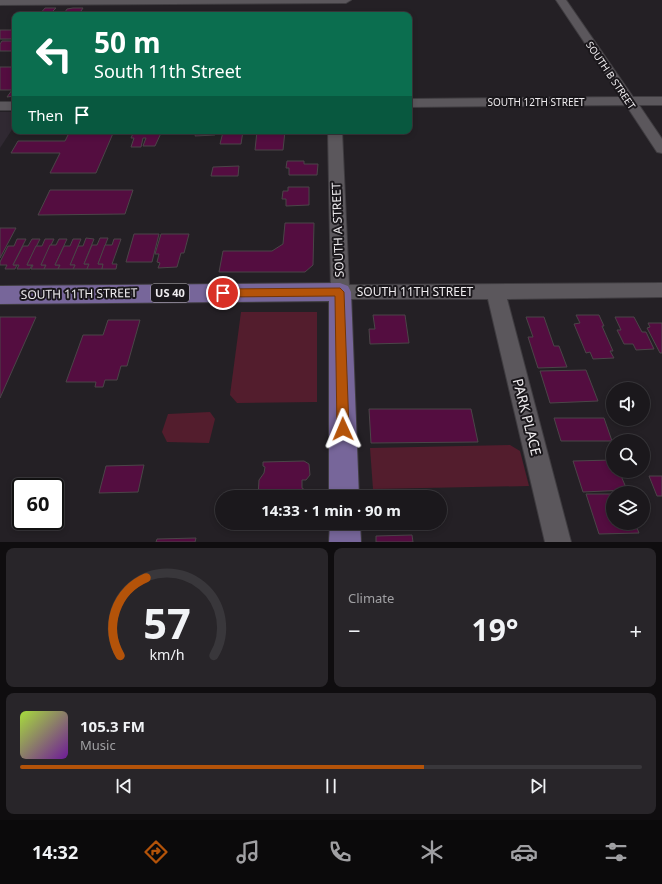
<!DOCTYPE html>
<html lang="en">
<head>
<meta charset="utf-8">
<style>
	:root { --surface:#1b181c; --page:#282529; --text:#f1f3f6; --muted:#a0a0a3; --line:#39373b; --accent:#b45309 }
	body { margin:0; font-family:"Noto Sans",sans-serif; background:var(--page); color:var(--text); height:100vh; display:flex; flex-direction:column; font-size:15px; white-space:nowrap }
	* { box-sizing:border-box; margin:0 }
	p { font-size:13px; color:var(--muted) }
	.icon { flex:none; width:22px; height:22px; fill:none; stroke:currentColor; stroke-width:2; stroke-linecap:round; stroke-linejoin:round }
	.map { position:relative; height:542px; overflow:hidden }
	.panel { display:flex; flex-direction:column; gap:6px; padding:6px; background:#0f0d0f; flex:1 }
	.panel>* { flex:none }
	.hud { position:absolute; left:12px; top:12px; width:400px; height:122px; border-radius:8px; box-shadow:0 2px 6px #0003,0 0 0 1px var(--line); background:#0b6e4f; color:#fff; overflow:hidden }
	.controls { position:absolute; left:606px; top:382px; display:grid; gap:8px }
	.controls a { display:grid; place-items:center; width:44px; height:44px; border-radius:50%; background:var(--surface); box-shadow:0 2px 6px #0003,0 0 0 1px var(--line); font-size:20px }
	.speed { position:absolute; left:12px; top:478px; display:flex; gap:8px; font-size:20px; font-weight:700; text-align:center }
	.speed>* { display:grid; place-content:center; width:52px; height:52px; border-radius:50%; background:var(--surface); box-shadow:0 2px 6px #0003,0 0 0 1px var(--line); line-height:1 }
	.speed .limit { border:2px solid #111; border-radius:6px; background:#fff; color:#111 }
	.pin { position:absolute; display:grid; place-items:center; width:34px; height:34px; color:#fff; margin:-17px; border:2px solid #fff; border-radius:50%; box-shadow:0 1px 4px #0007 }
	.me { position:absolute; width:44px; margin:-22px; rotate:359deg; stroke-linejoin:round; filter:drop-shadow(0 0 3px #0008) }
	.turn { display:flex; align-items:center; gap:14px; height:84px; padding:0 16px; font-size:18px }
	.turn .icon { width:52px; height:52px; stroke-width:2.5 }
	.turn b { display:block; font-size:28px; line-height:34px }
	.then { display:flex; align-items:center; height:38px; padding:0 16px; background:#0003; gap:8px; font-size:15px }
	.big { font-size:30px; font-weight:700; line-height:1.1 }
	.panel .widget { flex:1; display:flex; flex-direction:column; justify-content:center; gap:6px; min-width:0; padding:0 14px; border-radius:8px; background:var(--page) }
	.panel .dial { align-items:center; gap:0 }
	.dial svg { height:104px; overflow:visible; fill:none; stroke:var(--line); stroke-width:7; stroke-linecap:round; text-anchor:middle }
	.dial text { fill:var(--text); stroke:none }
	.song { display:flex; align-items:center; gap:12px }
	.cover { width:48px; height:48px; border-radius:6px; background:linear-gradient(135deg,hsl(80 70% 55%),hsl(280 70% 35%)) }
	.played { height:4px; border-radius:2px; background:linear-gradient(90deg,var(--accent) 65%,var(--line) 65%) }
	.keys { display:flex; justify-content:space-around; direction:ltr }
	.heat { display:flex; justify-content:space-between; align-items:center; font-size:22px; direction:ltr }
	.panel .tiles { flex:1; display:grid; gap:6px; grid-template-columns:1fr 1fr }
	.widget:last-child { grid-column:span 2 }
	.trip { position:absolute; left:215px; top:490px; width:232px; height:40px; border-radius:20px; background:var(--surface); box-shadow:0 2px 6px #0003,0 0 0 1px var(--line); font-weight:700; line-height:40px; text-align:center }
	.tab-bar { display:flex; height:64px; justify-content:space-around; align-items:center; background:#0b0a0b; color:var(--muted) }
	.tab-bar .icon { width:28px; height:28px }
	.tab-bar .on { color:var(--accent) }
	.tab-bar b { font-size:18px; color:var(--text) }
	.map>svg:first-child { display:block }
	.built { fill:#302932 }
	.green { fill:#531d2d }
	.building { fill:#540d40; stroke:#4b4548 }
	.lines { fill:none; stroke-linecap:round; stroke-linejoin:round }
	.minor-casing { stroke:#3f3c40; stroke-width:2 }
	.primary-casing { stroke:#3f3c40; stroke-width:2 }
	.minor { fill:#5b575c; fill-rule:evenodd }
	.primary { fill:#77669a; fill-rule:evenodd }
	.route { fill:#b45309; stroke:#753606 }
	.labels { text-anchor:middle; stroke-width:4; stroke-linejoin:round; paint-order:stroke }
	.far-street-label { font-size:10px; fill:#efecef; stroke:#1a171b }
	.shield { fill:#1a171b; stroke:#afacaf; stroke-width:1 }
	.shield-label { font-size:11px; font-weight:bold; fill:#efecef }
	.street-label { font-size:12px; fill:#efecef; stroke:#1a171b }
	.near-street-label { font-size:14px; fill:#efecef; stroke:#1a171b }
</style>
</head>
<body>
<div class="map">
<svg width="662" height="542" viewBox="0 0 662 542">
	<rect width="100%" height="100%" fill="#242025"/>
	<!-- built -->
	<path class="built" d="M0,112H15V125L0,148Z"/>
	<!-- green -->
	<g class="green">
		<path d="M241,312H317V402L237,403L230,395Z"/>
		<path d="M210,412L215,419L209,443L167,442L162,432L168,414Z"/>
		<path d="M510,445L520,451L529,486L373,489L370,448Z"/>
	</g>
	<!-- building -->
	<g class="building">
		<path d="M45,8H56L50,14L53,15H39Z"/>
		<path d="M73,8H83L79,14L55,15L57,12H65L67,9Z"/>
		<rect x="0" y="30" width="15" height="9"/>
		<path d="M2,41H13L12,43H15V47L12,51H0V44Z"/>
		<path d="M0,67H15V96L7,97L12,90H0Z"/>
		<path d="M70,131H114L96,173H50L60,153H11L18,141H65Z"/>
		<path d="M134,131H162L155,146H143L146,138H143L141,147H131L134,138H131Z"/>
		<path d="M194,131H216L215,135L195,136L196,133H193Z"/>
		<path d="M243,131L241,144H220L223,132Z"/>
		<path d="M257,131H285L283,150H255Z"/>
		<path d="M287,161H304V164H318L317,175H289V168H286Z"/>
		<path d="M239,166L238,176H211L213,167Z"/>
		<path d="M288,187H309V205L286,206V199H282L283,191H288Z"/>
		<path d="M50,190H133L125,214L38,215Z"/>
		<path d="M285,223H314L313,265L305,272H219L223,251H272L283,244Z"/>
		<path d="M0,228H16L0,258Z"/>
		<path d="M134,234H159L152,262H126Z"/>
		<path d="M161,234H189L184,253H181L177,267L158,268L160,263L157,262L159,254H155Z"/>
		<path d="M86,238L94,239L84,264H89L87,269H73L75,265H70L78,246H83Z"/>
		<path d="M100,238H108L98,264H103L102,269H87L89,264H84L92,245H97Z"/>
		<path d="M17,239H26L13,265H17L15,269H5L7,265H0V262L8,246H14Z"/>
		<path d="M32,239H40L27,265H32L30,269H17L19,265H13L23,246H28Z"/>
		<path d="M45,239H54L41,265H46L44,269H31L33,265H27L36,246H42Z"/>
		<path d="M59,239H67L55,265H60L58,269H44L46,265H41L50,245H56Z"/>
		<path d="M73,239H81L70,265H75L73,269H58L60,265H55L64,246H70Z"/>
		<path d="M114,239H121L112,264H117L116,269H102L103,264H98L105,245H112Z"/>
		<path d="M373,315H405L409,343L370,344L369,329H375Z"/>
		<path d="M576,315H599L604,326H602L613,351H610L614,358L593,359L590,352L586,353L574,324L580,323Z"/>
		<path d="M0,317H36L0,398Z"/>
		<path d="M526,317H544L554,346H559L567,367L538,368L528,337H533Z"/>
		<path d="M615,317H634L642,332H646L654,349L636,350L633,344H624L617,330H621Z"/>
		<path d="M108,320H140L127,366H121L117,380H105L103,387H95L96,382H66L83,335H103Z"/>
		<path d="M648,323H662V353H660L647,328L650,327Z"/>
		<path d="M586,370L598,401L550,403L540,371Z"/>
		<path d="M369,409H471L478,442L371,443Z"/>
		<path d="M554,418H604L612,441H561Z"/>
		<path d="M613,460V471H619L627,490L583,492L573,461Z"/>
		<path d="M304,461L309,464L310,475L306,480H302V488L308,492V497H258L259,480L264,473L265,467L263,466V462Z"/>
		<path d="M144,465L138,492L99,493L106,466Z"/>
		<path d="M649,476H662V496H657Z"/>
		<path d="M586,494H613V523H635L639,533L599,534Z"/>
		<path d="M412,535L413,542H376V536Z"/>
		<path d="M196,538L195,542H156L157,539Z"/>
	</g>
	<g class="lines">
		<defs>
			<g id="minor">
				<path d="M0,0H351L346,3L0,5Z"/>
				<path d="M556,0H566L633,97H662V105H639L662,139V153L657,152L626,105L409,107V99L621,97Z"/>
				<rect x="0" y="102" width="15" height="8"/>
				<path d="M328,131H342L349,285L662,283V297L507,299L571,542H545L488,299H340L333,297L331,292Z"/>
			</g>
			<g id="primary">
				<path d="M340,283L348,286L351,292L359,497H329V301L0,304V286Z"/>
				<path d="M330,523H360L361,542H329Z"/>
			</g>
		</defs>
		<!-- minor casing -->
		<use href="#minor" class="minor-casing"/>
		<!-- primary casing -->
		<use href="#primary" class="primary-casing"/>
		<!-- minor -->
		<use href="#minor" class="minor"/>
		<!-- primary -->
		<use href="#primary" class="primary"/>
	</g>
	<!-- route -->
	<path class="route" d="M340,288L344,292L349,429L347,433L343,434L339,433L337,429L335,296L223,297L220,296L218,293L220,290L223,289Z"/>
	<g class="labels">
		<!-- far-street labels -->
		<g class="far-street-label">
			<text transform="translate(611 75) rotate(56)" y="4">SOUTH B STREET</text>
			<text x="536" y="106">SOUTH 12TH STREET</text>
		</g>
		<!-- shield labels -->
		<rect class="shield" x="151" y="284" width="38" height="18" rx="3"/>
		<g class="shield-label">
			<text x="170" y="297">US 40</text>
		</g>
		<!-- street labels -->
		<g class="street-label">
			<text transform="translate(338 230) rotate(-92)" y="4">SOUTH A STREET</text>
			<text x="415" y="296">SOUTH 11TH STREET</text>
			<text transform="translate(79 294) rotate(-1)" y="4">SOUTH 11TH STREET</text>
		</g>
		<!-- near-street labels -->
		<g class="near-street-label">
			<text transform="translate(527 417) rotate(76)" y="5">PARK PLACE</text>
		</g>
	</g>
</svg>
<div class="controls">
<a><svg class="icon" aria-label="sound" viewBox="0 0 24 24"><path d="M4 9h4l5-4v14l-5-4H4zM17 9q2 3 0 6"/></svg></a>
<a><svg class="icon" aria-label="search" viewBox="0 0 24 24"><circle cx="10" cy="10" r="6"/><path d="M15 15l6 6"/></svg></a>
<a><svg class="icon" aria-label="layers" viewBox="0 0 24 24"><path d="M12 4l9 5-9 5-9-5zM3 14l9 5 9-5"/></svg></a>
</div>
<div class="speed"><div class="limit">60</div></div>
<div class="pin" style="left:223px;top:293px;background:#d93025"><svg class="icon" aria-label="arrive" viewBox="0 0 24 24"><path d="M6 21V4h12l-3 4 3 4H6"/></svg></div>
<svg class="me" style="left:343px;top:429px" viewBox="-20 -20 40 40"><path d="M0-17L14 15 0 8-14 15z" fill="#b45309" stroke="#fff" stroke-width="4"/></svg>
<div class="trip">14:33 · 1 min · 90 m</div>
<div class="hud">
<div class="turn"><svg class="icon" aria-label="left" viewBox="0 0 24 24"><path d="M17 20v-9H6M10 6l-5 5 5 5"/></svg><div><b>50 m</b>South 11th Street</div></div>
<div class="then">Then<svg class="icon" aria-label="arrive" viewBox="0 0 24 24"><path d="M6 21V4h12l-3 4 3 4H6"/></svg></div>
</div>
</div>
<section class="panel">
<div class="tiles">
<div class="widget dial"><svg viewBox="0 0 100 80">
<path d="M14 69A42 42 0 1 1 86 69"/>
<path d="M14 69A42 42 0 0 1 34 9" stroke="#b45309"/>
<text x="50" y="56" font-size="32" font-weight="700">57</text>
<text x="50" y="72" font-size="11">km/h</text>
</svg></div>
<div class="widget"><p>Climate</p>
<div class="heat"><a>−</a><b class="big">19°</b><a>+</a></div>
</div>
<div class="widget">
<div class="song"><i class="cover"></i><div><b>105.3 FM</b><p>Music</p></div></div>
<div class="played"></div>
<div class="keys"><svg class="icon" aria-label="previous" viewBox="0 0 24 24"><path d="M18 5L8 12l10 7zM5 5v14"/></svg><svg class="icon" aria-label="pause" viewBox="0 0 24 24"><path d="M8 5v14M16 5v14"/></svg><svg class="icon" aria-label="next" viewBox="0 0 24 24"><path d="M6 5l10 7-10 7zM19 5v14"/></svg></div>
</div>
</div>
</section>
<nav class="tab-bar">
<b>14:32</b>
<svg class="icon on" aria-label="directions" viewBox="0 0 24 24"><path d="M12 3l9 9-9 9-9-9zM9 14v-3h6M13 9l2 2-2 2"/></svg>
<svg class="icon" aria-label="music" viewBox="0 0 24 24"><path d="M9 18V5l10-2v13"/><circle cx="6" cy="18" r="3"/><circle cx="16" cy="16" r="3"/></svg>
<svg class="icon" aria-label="phone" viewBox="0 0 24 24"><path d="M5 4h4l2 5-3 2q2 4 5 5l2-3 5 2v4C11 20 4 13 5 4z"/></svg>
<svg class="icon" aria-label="climate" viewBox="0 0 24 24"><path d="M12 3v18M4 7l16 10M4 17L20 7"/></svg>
<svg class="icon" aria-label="car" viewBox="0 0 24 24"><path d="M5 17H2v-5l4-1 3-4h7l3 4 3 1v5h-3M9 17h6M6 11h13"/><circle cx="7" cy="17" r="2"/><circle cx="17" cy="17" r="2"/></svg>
<svg class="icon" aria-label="filters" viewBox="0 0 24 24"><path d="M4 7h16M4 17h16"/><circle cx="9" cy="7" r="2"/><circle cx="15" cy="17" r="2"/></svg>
</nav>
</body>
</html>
